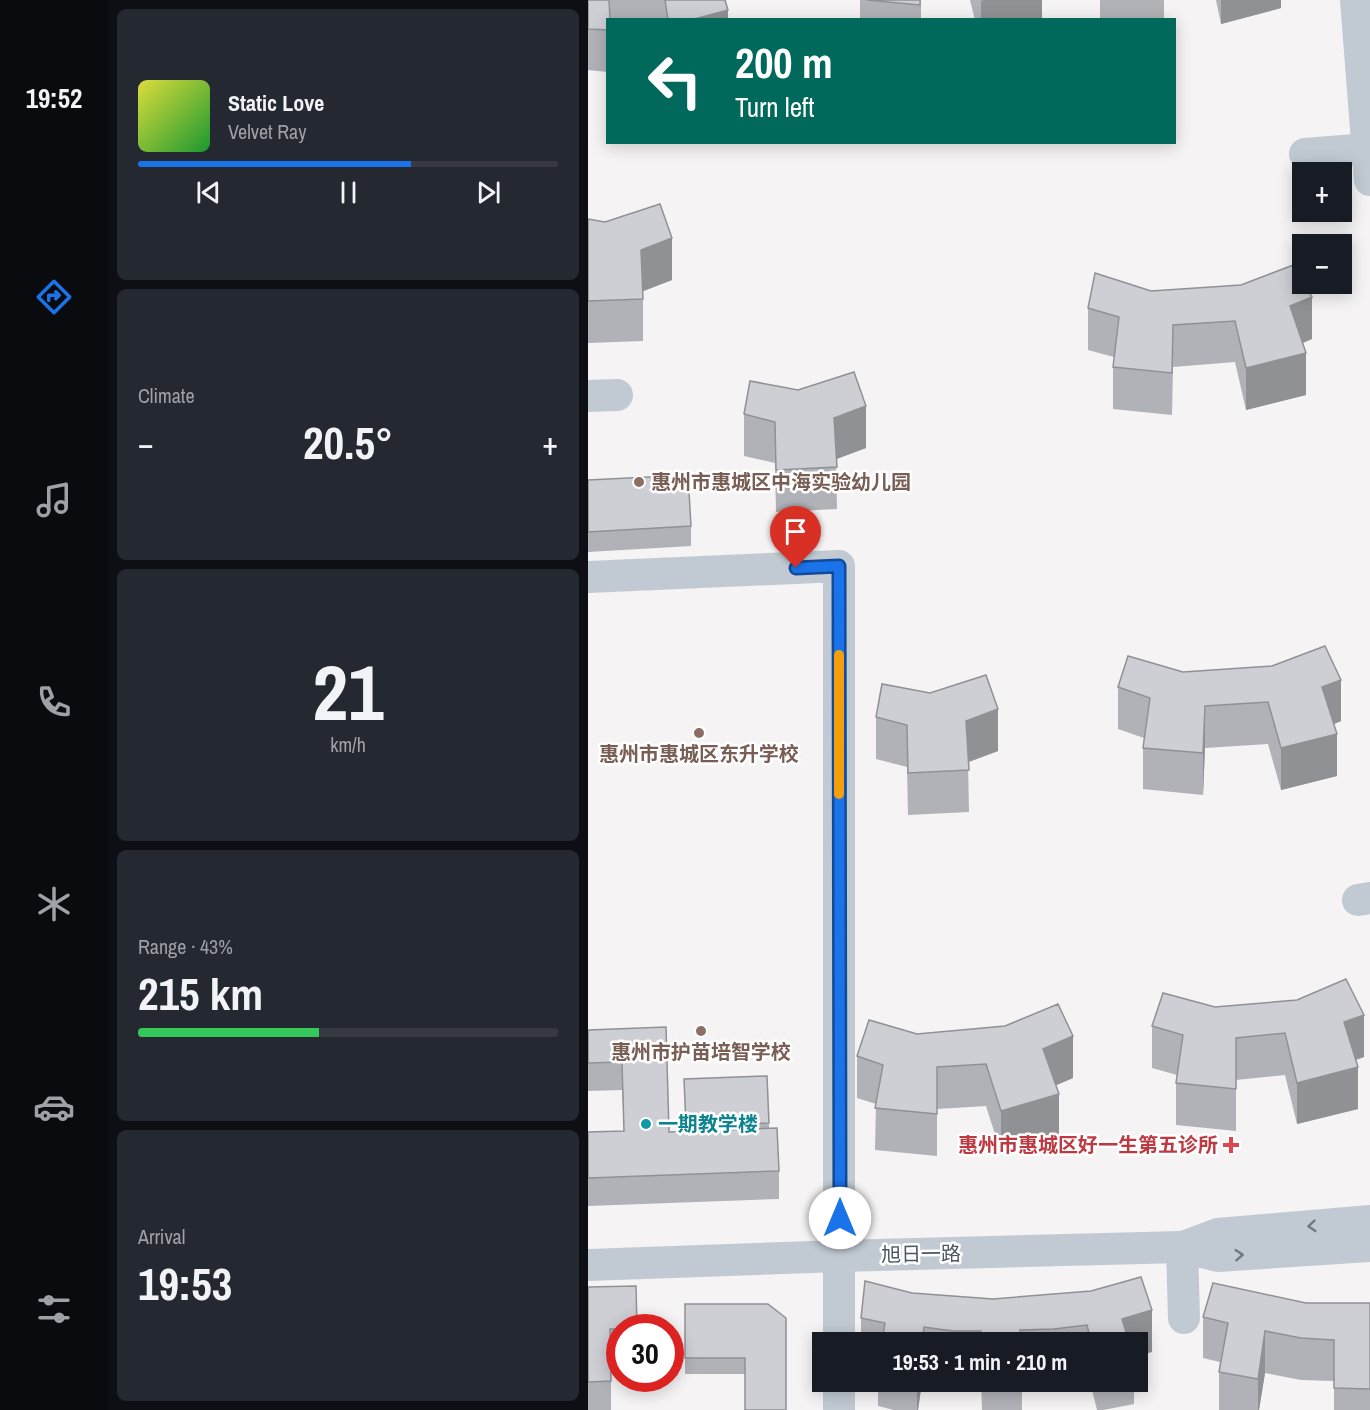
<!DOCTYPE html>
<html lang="en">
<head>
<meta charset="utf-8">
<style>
	:root { --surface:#171b24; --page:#242831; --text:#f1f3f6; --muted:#9ea1a6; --line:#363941; --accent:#1a73e8 }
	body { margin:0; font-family:"Archivo Narrow","Noto Sans SC",sans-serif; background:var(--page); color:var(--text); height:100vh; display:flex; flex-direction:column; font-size:22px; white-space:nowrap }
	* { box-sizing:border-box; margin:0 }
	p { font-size:20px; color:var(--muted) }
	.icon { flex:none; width:33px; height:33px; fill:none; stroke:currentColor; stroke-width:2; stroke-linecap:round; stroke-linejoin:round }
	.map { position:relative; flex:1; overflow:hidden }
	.details { display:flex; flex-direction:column; gap:9px; padding:9px; background:#0d0f14; width:480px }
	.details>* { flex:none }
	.guide { position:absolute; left:18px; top:18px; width:570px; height:126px; border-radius:0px; box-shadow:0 3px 15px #0003; background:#00695c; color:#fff; overflow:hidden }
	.tools { position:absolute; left:704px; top:162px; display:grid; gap:12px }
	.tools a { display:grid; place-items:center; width:60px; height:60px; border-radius:0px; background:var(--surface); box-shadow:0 3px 15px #0003; font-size:30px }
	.speed { position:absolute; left:18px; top:1314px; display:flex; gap:12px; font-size:30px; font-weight:700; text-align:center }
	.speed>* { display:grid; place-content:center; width:78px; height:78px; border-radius:50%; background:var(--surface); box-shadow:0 3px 15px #0003; line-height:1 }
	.speed .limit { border:9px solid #d22; background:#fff; color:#111 }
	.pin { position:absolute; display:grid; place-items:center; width:51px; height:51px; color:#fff; margin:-62px -26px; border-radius:50% 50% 50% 0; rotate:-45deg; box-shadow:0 0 6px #0007 }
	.pin .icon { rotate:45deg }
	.me { position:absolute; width:66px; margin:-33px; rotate:0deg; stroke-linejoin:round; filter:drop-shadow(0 0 4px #0008) }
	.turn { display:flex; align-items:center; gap:21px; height:126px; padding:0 30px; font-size:27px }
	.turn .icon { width:78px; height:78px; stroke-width:2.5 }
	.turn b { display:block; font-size:42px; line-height:51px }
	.big { font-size:45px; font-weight:800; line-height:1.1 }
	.details .tile { flex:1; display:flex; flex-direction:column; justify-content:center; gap:9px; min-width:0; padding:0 21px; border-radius:9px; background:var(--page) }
	.details .dial { align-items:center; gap:0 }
	.dial b { font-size:78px; line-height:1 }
	.song { display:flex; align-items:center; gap:18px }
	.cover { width:72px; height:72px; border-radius:9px; background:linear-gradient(135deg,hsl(60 70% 55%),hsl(130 70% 35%)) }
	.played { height:6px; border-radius:3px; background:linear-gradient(90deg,var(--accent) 65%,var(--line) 65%) }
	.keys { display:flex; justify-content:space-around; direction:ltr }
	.heat { display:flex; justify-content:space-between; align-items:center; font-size:33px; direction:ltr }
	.charge { height:9px; border-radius:4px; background:linear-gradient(90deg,#34c759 43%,var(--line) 0) }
	.trip { position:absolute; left:224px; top:1332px; width:336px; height:60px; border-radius:0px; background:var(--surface); box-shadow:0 3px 15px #0003; font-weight:800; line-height:60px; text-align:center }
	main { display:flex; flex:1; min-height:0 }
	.tabs { display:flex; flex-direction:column; width:108px; justify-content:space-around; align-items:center; background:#090b0e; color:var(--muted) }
	.tabs .icon { width:42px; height:42px }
	.tabs .selected { color:var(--accent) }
	.tabs b { font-size:27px; color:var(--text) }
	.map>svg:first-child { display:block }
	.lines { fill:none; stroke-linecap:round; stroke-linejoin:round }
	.minor { stroke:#c1cad2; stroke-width:32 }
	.wall { fill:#b0b2b7 }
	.shaded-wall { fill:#909195 }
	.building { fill:#cdcfd5; stroke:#909195; stroke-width:1.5 }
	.oneway { stroke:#6e7983 }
	.route-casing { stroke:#114b97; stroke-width:15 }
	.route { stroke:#1a73e8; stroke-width:10 }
	.slow { stroke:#f59e0b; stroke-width:10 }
	.education-dot { fill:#8d6e63; stroke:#fff; stroke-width:2 }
	.culture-dot { fill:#0f9aa8; stroke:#fff; stroke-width:2 }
	.health-dot { fill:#e0444e; stroke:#fff; stroke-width:2 }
	.labels { text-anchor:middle; stroke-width:5; stroke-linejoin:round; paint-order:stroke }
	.education-label { font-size:20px; font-weight:bold; fill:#785e54; stroke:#fff }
	.culture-label { font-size:20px; font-weight:bold; fill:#0d838f; stroke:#fff; text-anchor:start }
	.health-label { font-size:20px; font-weight:bold; fill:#be3a42; stroke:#fff; text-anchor:end }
	.street-label { font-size:20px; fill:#4a5661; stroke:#fff }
</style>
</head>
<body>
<main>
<nav class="tabs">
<b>19:52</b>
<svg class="icon selected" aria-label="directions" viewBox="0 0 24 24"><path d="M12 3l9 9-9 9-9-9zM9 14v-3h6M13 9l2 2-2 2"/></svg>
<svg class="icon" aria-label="music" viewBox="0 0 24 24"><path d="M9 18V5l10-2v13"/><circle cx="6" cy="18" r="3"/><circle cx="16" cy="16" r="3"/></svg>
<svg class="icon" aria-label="phone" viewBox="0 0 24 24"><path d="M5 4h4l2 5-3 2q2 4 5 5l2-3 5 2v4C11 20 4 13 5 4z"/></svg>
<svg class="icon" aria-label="climate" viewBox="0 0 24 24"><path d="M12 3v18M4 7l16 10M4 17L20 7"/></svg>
<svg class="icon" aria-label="car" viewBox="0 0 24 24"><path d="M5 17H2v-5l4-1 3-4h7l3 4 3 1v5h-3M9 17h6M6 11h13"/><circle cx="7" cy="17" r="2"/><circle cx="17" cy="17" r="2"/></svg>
<svg class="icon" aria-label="filters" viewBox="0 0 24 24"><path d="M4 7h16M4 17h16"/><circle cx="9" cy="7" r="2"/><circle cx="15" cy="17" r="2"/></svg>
</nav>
<section class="details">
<div class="tile">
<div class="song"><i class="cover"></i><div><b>Static Love</b><p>Velvet Ray</p></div></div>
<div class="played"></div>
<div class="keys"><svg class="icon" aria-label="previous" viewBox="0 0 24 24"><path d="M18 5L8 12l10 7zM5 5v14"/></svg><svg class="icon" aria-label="pause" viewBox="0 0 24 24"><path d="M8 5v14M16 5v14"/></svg><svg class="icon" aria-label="next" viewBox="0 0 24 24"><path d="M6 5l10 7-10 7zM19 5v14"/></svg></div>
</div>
<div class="tile"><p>Climate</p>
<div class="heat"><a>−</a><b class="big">20.5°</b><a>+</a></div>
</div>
<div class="tile dial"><b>21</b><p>km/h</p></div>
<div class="tile"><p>Range · 43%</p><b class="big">215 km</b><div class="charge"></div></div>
<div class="tile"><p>Arrival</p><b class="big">19:53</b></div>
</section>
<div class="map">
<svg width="782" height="1410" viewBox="0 0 782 1410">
	<rect width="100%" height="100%" fill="#f5f3f3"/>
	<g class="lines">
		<!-- minor -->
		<g class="minor">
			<path d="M768,0L782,180"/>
			<path d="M717,154L780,149"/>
			<path d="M0,396L29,395"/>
			<path d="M0,577L251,566V1342"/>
			<path d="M770,900L782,898"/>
			<path d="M598,1246L630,1234L782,1221"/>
			<path d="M594,1247L596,1318"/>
			<path d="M0,1265L252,1256L594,1247L630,1256L782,1246"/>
			<path d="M251,1382V1410"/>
		</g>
	</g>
	<!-- wall -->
	<g class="wall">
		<path d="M0,0H138L140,20H20V72L0,70Z"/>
		<rect x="272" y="0" width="61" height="20"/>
		<path d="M382,0H454V20H387Z"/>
		<rect x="512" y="0" width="64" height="20"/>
		<path d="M628,0H693V8L633,24Z"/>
		<path d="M0,219L84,280L55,291V341L0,343Z"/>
		<path d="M563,291L724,339L715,343L718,395L658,410L647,362L585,367L584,415L525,409V367L526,357L500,350V308Z"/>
		<path d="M162,381L278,448L248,459L249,509L188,512L187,463L156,456V414Z"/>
		<path d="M0,480L103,526V546L0,552Z"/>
		<path d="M540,656L753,721L746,724L749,776L693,790L680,744L617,748L615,795L555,789V748L556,738L530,729V687Z"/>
		<path d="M294,684L410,751L380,762L381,812L320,815L319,767L288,759V717Z"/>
		<path d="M575,993L776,1057L767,1060L770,1109L709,1124L697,1075L648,1080V1131L588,1125V1083L589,1075L564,1068V1026Z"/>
		<path d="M78,1027L81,1132H98L96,1079L179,1076L181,1128L191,1171V1199L0,1206V1132L36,1131L34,1090L0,1091V1030Z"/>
		<path d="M329,1034L485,1078L468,1085L471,1136L413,1153L398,1106L349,1109V1156L287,1150L288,1104L269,1098V1056Z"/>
		<path d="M0,1287L32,1328V1370L23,1371V1410H0Z"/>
		<path d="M503,1291L564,1352L549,1342H273V1318L324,1293L405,1299Z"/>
		<path d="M718,1303H782V1410H746V1381L713,1380L677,1373L671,1410H631V1372L632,1362L615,1358V1317Z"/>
		<path d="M97,1304H180L157,1374H97Z"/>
		<path d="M290,1382H334L330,1410H306L290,1406Z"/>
		<path d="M393,1382H434V1410H394Z"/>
		<path d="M502,1382H546V1404L515,1410H509Z"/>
	</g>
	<!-- shaded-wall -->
	<g class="shaded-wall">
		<path d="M396,0H454V20H393V1Z"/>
		<path d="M633,0H693V8L633,24Z"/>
		<path d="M140,10V20H103Z"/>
		<path d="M84,238V280L53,292V250Z"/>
		<path d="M724,297V339L702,348V306Z"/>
		<path d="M718,353V395L658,410V368Z"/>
		<path d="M278,406V448L246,460V418Z"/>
		<path d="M753,680V721L734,729V687Z"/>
		<path d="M617,706V748L615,795V753Z"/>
		<path d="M410,709V751L378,763V721Z"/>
		<path d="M749,734V776L693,790V748Z"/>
		<path d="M776,1015V1057L756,1064V1022Z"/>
		<path d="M485,1036V1078L455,1091V1049Z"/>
		<path d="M770,1067V1109L709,1124V1083Z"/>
		<path d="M471,1094V1136L413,1153V1111Z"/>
		<path d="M564,1310V1352L549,1356V1342H534V1319Z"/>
		<path d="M677,1331V1373L671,1410H670V1379Z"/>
		<path d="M329,1382H334L330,1410H329Z"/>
	</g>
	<!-- building -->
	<g class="building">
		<path d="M0,0H21L22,20H20V30L0,29Z"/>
		<path d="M77,0H137L140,10L103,20H80Z"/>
		<path d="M279,0H332V5Z"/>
		<path d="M72,204L84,238L53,250L55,299L0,301V219L17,222Z"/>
		<path d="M708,264L714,277V284H717L724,297L702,306L718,353L658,368L647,321L585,325L584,373L525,367L531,317L500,308L507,273L563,291L653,285Z"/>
		<path d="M266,372L278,406L246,418L249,467L188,470L187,422L156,414L162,381L210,390Z"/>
		<path d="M100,475L103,526L0,532V480Z"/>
		<path d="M737,646L753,680L734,687L749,734L693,748L680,702L617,706L615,753L555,748L562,698L530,687L540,656L595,672L684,666Z"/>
		<path d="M398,675L410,709L378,721L381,770L320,773L319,725L288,717L294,684L342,693Z"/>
		<path d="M758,979L776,1015L756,1022L770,1067L709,1083L697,1033L648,1038V1089L588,1083L595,1035L564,1026L575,993L627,1007L709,1000Z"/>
		<path d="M470,1004L485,1036L455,1049L471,1094L413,1111L398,1064L349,1067V1114L287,1108L295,1065L269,1056L281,1020L329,1034L417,1026Z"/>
		<path d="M78,1027L81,1132L189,1128L191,1171L0,1178V1132L36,1131L34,1062L0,1063V1030Z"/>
		<path d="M179,1076L181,1123L98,1126L96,1079Z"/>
		<path d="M553,1277L564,1310L534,1319L541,1342H503L499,1325L466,1329L432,1330V1342H393V1331H365L336,1327L334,1342H294L297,1323L273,1318L277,1281L324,1293L405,1299L503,1291Z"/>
		<path d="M625,1283L718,1303H782V1389L746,1388V1340L713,1338L677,1331L670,1379L631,1372L640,1323L615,1317Z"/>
		<path d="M48,1286L49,1328H32V1329H22L23,1381L0,1382V1287Z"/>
		<path d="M97,1304H180L198,1318V1410H157V1358H97Z"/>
	</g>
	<!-- one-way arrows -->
	<defs><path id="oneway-chevron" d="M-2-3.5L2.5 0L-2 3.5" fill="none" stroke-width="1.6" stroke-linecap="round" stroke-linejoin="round" transform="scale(1.5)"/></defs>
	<g class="oneway">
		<use href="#oneway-chevron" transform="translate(724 1226) rotate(175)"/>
		<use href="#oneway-chevron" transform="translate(651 1255) rotate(-4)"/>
	</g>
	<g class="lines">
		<defs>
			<path id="route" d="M208,568L251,566L252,1218"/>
		</defs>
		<!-- route casing -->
		<use href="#route" class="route-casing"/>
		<!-- route -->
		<use href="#route" class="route"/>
		<!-- slow -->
		<path class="slow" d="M251,655V794"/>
	</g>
	<!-- markers -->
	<g class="education-dot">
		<circle cx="51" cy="482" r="6"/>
		<circle cx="111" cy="733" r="6"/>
		<circle cx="113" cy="1031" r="6"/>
	</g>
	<circle class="culture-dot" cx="58" cy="1124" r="6"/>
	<path class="health-dot" d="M640 1136h6v6h6v6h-6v6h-6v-6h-6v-6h6z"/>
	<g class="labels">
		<!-- education labels -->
		<g class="education-label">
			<text x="63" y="489" text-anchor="start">惠州市惠城区中海实验幼儿园</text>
			<text x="111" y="761">惠州市惠城区东升学校</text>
			<text x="113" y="1059">惠州市护苗培智学校</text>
		</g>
		<!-- culture labels -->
		<g class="culture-label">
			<text x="70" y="1131">一期教学楼</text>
		</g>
		<!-- health labels -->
		<g class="health-label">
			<text x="630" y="1152">惠州市惠城区好一生第五诊所</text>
		</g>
		<!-- street labels -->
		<g class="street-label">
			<text transform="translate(333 1254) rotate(-1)" y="7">旭日一路</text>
		</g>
	</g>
</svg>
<div class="tools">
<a>+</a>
<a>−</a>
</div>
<div class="speed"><div class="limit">30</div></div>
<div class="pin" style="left:208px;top:568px;background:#d93025"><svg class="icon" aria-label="arrive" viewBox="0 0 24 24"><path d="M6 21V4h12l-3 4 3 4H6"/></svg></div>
<svg class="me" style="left:252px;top:1218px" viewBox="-20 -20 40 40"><circle r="19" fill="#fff"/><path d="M0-13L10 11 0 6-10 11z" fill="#1a73e8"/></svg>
<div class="trip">19:53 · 1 min · 210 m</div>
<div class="guide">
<div class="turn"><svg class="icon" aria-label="left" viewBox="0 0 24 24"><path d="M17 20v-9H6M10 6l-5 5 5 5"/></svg><div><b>200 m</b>Turn left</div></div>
</div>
</div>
</main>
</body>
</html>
